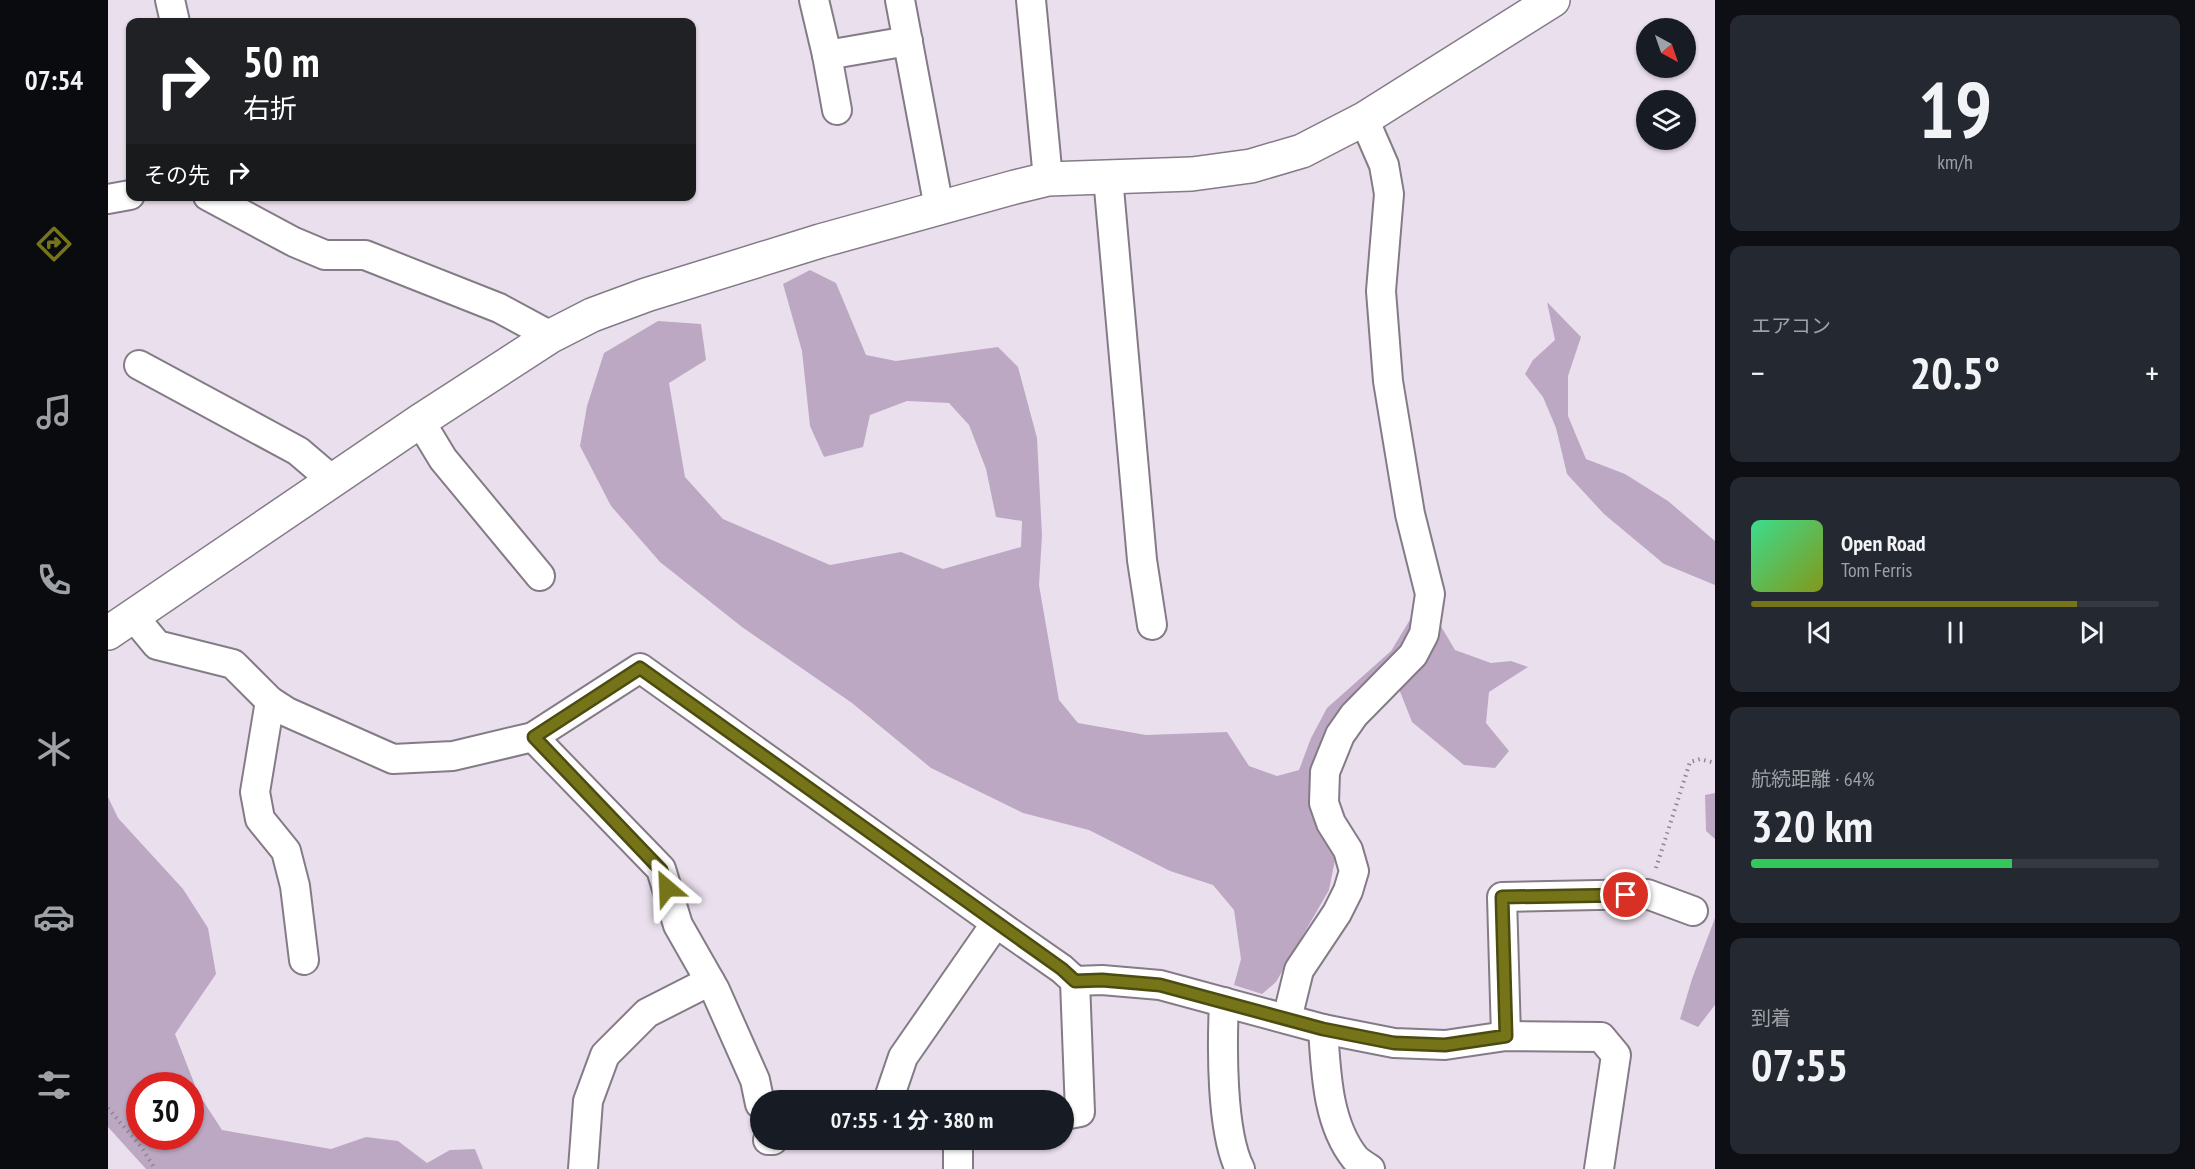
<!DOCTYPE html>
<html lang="ja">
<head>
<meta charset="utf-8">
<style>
	:root { --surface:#171b24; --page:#242831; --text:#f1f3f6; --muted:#9ea1a6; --line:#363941; --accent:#757419 }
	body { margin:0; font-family:"PT Sans Narrow","Noto Sans JP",sans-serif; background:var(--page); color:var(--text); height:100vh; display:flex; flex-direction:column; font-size:22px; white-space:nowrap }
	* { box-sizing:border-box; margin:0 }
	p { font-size:20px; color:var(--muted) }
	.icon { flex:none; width:33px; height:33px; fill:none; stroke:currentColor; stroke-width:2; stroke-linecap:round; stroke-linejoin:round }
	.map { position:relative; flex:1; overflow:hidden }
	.side { display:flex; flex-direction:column; gap:15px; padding:15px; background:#0d0f14; width:480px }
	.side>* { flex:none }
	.hud { position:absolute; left:18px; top:18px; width:570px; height:183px; border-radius:12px; box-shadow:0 2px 4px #0004; background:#202124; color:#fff; overflow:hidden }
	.needle { width:39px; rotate:140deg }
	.fabs { position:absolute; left:1528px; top:18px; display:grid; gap:12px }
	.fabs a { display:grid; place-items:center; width:60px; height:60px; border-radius:50%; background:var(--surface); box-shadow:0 2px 4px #0004; font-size:30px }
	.speed { position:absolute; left:18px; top:1072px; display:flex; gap:12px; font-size:30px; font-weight:700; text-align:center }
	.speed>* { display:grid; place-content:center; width:78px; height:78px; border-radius:50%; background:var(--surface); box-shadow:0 2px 4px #0004; line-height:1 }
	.speed .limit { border:9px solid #d22; background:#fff; color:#111 }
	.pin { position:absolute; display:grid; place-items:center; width:51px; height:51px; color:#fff; margin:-26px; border:3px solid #fff; border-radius:50%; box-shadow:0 2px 6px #0007 }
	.me { position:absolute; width:66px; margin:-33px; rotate:334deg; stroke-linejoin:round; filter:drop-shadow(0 0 4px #0008) }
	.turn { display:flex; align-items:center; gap:21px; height:126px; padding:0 18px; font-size:27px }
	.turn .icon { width:78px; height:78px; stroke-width:2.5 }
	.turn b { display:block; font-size:42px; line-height:51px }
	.then { display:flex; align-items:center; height:57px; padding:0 18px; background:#0003; gap:12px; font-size:22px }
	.big { font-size:45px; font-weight:700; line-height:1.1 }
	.side .card { flex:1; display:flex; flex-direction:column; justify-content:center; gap:9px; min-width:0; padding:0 21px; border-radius:12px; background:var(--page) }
	.side .dial { align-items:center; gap:0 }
	.dial b { font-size:78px; line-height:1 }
	.song { display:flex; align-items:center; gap:18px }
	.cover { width:72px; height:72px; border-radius:9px; background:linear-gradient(135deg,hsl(150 70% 55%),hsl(70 70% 35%)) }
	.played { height:6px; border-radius:3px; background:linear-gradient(90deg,var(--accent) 80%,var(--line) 80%) }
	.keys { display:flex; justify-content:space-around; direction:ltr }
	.heat { display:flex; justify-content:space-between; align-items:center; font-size:33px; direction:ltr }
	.charge { height:9px; border-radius:4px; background:linear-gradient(90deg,#34c759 64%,var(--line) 0) }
	.trip { position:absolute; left:642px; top:1090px; width:324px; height:60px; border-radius:30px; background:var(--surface); box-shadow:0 2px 4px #0004; font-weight:700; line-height:60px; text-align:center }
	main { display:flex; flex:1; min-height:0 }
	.menu { display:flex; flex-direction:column; width:108px; justify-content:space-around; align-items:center; background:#090b0e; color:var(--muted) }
	.menu .icon { width:42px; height:42px }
	.menu .on { color:var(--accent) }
	.menu b { font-size:27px; color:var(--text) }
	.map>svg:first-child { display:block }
	.forest { fill:#bda8c3; fill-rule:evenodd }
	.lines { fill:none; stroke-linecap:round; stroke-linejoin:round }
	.minor-casing { stroke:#847b87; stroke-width:32 }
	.tertiary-casing { stroke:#847b87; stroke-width:36 }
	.path { stroke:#8e8790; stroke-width:4; stroke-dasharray:1.5 4.5; stroke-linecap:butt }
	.minor { stroke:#fff; stroke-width:28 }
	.tertiary { stroke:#fff; stroke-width:33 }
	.route-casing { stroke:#4c4b10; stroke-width:15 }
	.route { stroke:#757419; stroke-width:10 }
</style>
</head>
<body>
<main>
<nav class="menu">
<b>07:54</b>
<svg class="icon on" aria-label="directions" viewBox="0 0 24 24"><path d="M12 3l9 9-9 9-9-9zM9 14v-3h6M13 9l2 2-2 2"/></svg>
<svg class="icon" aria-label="music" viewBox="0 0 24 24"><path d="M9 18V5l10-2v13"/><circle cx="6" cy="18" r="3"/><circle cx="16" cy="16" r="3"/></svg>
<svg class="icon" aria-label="phone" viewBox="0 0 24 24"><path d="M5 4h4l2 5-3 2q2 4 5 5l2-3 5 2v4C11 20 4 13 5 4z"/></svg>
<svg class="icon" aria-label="climate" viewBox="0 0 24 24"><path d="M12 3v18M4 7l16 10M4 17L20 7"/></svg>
<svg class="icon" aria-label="car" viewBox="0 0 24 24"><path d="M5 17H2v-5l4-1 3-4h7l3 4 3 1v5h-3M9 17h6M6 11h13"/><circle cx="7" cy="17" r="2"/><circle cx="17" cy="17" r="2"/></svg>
<svg class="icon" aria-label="filters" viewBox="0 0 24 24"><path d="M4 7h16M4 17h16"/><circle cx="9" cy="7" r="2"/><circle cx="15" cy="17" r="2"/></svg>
</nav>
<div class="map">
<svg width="1607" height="1169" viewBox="0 0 1607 1169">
	<rect width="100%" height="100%" fill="#eae0ed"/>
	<!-- forest -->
	<g class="forest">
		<path d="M702,270L728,283L758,355L788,361L890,347L910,367L929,438L934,535L931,585L951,700L970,723L1038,735L1119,732L1141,766L1169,776L1191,770L1203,738L1219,708L1283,651L1303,618L1331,623L1347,650L1383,663L1403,661L1420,667L1381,692L1378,723L1401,751L1387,768L1356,765L1304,722L1291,689L1257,693L1213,744L1204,777L1209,816L1227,860L1221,890L1168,982L1154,994L1126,985L1133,959L1126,910L1105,885L1062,871L981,830L915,813L823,768L744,703L634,627L552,562L503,506L472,446L479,406L496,353L550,321L593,324L598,360L561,383L577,477L615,519L722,565L793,552L835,569L913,547L914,521L888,517L878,469L861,425L841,403L799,401L762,415L755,447L716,457L702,426L694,351L675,284Z"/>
		<path d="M1439,302L1473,337L1460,376V416L1478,459L1517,474L1560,501L1607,541V585L1556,564L1496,514L1459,474L1448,428L1435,397L1417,374L1425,360L1447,340Z"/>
		<path d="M1607,793V839L1598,831L1597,795Z"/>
		<path d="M0,797L10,818L75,889L100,928L108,974L67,1034L90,1093L114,1130L223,1149L258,1137L290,1141L319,1163L342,1150L367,1149L375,1169H38L0,1127ZM32,1086H82V1137H32Z"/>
		<path d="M1607,918V1005L1590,1027L1572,1019L1584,979Z"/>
	</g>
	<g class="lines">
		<defs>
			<g id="minor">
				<path d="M62,0L67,22"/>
				<path d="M706,0L719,55L800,41"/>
				<path d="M792,0L831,208"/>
				<path d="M923,0L940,179"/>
				<path d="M719,55L729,110"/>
				<path d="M1000,177L1034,560L1044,625"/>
				<path d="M100,196L186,242L217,255H257L391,308L443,336"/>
				<path d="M0,199L22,195"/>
				<path d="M31,365L190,451L224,480"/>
				<path d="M312,421L335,459L432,576"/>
				<path d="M25,616L49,645L125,664L162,701L179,712L285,759L345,756L425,737L532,668L888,923L795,1057L780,1101"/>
				<path d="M162,701L147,792L152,819L178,851L187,886L196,960"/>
				<path d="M425,737L553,869L570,925L607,990L647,1080L652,1104"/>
				<path d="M888,923L954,969L967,981L994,980L1052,985L1215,1029L1286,1043L1337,1045L1398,1036L1493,1037L1508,1055L1491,1169"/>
				<path d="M1116,1002C1114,1045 1113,1132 1132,1169"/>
				<path d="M1179,1019L1191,970L1229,913L1240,891L1246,871L1240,850L1223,823L1216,803L1217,772L1232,735L1246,715L1305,655L1316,634L1322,594L1302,514L1280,381L1273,291L1281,194L1276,165L1256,119"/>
				<path d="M1215,1029C1218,1071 1219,1123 1247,1158C1251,1162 1257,1166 1262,1169"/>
				<path d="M1398,1036L1394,897L1539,894L1585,911"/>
				<path d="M956,1115L972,1112L967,981"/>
				<path d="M660,1140H665"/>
				<path d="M475,1169L480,1101L497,1055L539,1013L602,981"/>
				<path d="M850,1169V1140"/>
			</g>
			<path id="tertiary" d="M0,633L312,421L443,336L484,315L538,295L712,241L907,187L940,179L1084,174L1143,166L1194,151L1256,119L1445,0"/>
		</defs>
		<!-- minor casing -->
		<use href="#minor" class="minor-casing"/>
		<!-- tertiary casing -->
		<use href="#tertiary" class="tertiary-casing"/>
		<!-- path -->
		<g class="path">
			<path d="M1548,868L1582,762L1592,759L1607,763"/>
			<path d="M0,1108L34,1148L47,1169"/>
		</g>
		<!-- minor -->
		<use href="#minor" class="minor"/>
		<!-- tertiary -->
		<use href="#tertiary" class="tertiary"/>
	</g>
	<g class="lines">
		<defs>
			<path id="route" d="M559,888L553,870L426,737L532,668L954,969L967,981L994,980L1052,985L1215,1029L1286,1043L1337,1045L1398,1036L1394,897L1518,895"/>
		</defs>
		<!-- route casing -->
		<use href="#route" class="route-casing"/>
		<!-- route -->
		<use href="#route" class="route"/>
	</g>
</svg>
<div class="fabs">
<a><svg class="needle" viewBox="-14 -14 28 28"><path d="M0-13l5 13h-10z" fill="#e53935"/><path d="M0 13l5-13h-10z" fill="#9ea1a6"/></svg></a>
<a><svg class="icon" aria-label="layers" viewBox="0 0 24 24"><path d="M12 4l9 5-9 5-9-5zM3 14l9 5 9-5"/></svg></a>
</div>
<div class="speed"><div class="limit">30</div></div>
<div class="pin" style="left:1518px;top:895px;background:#d93025"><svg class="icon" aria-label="arrive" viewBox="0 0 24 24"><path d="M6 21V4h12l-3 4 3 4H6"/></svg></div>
<svg class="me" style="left:559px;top:888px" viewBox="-20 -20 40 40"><path d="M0-17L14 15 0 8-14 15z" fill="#757419" stroke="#fff" stroke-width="4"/></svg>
<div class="trip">07:55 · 1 分 · 380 m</div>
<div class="hud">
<div class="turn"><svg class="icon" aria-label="right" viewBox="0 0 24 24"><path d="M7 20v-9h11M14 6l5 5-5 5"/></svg><div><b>50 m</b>右折</div></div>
<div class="then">その先<svg class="icon" aria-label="right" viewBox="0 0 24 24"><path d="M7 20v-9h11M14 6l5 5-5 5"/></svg></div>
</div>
</div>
<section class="side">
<div class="card dial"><b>19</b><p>km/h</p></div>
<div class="card"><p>エアコン</p>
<div class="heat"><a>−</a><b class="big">20.5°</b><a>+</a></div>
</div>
<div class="card">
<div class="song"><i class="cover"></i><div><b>Open Road</b><p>Tom Ferris</p></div></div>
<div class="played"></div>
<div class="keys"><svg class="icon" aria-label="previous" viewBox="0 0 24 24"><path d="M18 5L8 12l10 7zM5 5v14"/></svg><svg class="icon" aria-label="pause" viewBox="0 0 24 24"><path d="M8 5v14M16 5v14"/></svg><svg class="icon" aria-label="next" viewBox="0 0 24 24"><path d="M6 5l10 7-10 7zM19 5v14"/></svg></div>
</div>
<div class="card"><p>航続距離 · 64%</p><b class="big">320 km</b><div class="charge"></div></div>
<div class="card"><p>到着</p><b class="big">07:55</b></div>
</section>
</main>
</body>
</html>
